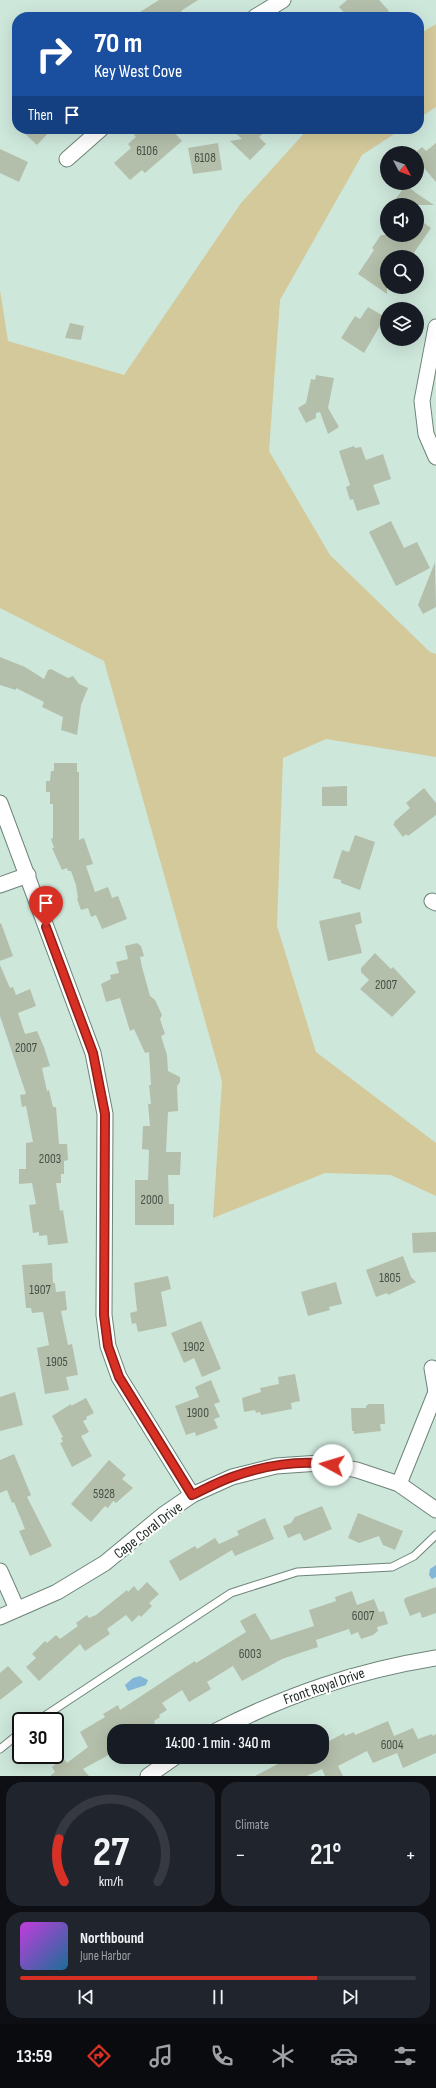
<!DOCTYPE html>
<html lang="en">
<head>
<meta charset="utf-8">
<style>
	:root { --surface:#171b24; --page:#20242c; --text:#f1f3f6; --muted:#9ea1a6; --line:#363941; --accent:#d93025 }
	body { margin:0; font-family:"Sofia Sans Condensed",sans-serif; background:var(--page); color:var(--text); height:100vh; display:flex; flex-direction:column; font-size:15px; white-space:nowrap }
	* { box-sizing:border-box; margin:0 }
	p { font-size:13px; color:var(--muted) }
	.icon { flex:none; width:22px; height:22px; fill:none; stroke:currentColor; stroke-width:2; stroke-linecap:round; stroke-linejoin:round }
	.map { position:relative; height:1776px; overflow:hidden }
	.side { display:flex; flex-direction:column; gap:6px; padding:6px; background:#0d0f14; flex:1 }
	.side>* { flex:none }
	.top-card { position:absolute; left:12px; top:12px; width:412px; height:122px; border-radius:16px; box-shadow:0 4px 16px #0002; background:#1a4fa0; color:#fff; overflow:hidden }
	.needle { width:26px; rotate:131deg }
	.tools { position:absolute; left:380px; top:146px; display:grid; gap:8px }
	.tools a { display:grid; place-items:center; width:44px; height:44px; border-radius:50%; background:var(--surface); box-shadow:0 4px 16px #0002; font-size:20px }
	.speed { position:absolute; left:12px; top:1712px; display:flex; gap:8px; font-size:20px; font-weight:700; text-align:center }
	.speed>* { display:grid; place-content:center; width:52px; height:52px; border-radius:50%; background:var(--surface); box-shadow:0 4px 16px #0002; line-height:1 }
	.speed .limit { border:2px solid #111; border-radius:6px; background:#fff; color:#111 }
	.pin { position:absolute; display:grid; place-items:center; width:34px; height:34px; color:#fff; margin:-41px -17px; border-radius:50% 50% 50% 0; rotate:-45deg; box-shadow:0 0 4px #0007 }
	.pin .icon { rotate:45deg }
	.me { position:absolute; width:44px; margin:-22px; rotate:276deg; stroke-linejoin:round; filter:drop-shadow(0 0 3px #0008) }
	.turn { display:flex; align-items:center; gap:14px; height:84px; padding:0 16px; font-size:18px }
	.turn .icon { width:52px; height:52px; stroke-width:2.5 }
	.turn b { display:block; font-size:28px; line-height:34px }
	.then { display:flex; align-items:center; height:38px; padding:0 16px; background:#0003; gap:8px; font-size:15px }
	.big { font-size:30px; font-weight:600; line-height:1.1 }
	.side .card { flex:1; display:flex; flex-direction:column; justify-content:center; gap:6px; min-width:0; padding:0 14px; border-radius:16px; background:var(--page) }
	.side .dial { align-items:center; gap:0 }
	.dial svg { height:104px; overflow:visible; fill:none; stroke:var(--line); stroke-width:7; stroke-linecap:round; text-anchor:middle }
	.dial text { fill:var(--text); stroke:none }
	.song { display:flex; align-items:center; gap:12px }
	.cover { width:48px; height:48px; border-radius:6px; background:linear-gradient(135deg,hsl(290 70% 55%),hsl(200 70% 35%)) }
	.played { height:4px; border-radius:2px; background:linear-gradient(90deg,var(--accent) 75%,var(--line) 75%) }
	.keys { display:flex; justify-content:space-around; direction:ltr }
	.heat { display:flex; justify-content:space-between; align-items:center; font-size:22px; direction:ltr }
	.side .tiles { flex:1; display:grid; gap:6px; grid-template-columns:1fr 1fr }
	.card:last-child { grid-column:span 2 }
	.trip { position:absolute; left:107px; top:1724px; width:222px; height:40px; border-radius:16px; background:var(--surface); box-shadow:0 4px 16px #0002; font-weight:600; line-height:40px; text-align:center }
	.tabs { display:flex; height:64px; justify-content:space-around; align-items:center; background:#090b0e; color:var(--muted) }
	.tabs .icon { width:28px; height:28px }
	.tabs .on { color:var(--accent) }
	.tabs b { font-size:18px; color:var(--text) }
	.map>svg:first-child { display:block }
	.green { fill:#d3c99b }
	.water { fill:#82b7d7 }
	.building { fill:#b4bfab }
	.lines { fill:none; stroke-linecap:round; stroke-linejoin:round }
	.lane-casing { stroke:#6d8479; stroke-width:9 }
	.street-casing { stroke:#6d8479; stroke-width:17 }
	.lane { stroke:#fff; stroke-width:7 }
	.street { stroke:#fff; stroke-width:15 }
	.route-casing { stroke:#8d1f18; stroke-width:10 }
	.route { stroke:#d93025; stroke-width:7 }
	.labels { text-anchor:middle; stroke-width:4; stroke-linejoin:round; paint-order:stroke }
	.number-label { font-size:13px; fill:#465047 }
	.street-label { font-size:15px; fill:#212b26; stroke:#fff }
</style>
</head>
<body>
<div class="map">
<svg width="436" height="1776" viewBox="0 0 436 1776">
	<rect width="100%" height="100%" fill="#cee7db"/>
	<!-- green -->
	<g class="green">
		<path d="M436,24V107L419,118V34Z"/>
		<path d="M308,129H402L362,155L280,300L269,451L330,555L430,652L436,654V757L326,739L283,758L277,926L316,1052L436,1143V1196L391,1175L325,1173L213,1218L222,1081L104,661L0,608V290L8,341L124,375L241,203Z"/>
	</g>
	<!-- water -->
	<g class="water">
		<path d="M436,1565V1577L432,1579L429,1575L430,1569Z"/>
		<path d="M140,1676L148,1680L146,1685L128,1691L125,1685L133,1678Z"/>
	</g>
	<!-- building -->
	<g class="building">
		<path d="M159,0H198L181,11L185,17H132Z"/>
		<path d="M347,0H379L389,11L383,17H348L339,7Z"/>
		<path d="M20,129H52L37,145Z"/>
		<path d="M140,129H171L182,141L145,173L142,170L130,180L114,163L131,148L128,144L136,137L134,135Z"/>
		<path d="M231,129H267L259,137L266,144L250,160L230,141L242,139Z"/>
		<path d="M218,143L222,170L193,174L188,148Z"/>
		<path d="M436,143V182L417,160V153H415L422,147L426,151Z"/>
		<path d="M0,149L28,162L19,182L0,173Z"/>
		<path d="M406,185L416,193L434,205H391Z"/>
		<path d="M417,218L431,228L411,257H387V294L358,274L374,250L372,248L381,235H417Z"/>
		<path d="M368,307L385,317L364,353L341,338L355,316L360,319Z"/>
		<path d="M70,323L84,326L81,340L65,338Z"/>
		<path d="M316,375L334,378L328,408L339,427L328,434L320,412L316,413V418L306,423L298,408L306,403L311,379L315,380Z"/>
		<path d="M354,446L355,448L361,447L366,460L383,454L391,479L373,485L380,504L357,511L353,499L350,500L346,487L350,485L339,451Z"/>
		<path d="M391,521L404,548L417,542L430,568L396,586L369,532Z"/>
		<path d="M435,562L436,607L423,614L418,605Z"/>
		<path d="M0,657L25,667L44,679L48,670L51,669L68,678L73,676L79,684L88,688L81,705L77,735L61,730L63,717L42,707L44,702L16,688V690L0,685Z"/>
		<path d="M54,763H77V772H79V840L84,838L93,864L86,866L95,892L108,887L112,898L118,896L127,919L102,929L96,915L91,917L88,908L81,910L77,899L78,898L76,885L71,871H68L67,868L62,870L52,848H54L51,839L53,838V804H50V792H46V781H50L51,771H54Z"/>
		<path d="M347,786V806H322V787Z"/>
		<path d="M424,788L436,803V815L408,836L406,834L403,837L393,824L395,823L394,822L410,808L406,803Z"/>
		<path d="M355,835L375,842L360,890L341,883V880L333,878L342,850L349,852Z"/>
		<path d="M360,912L362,923L355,925L362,953L328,961L319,921Z"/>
		<path d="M1,923L13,956L0,961V924Z"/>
		<path d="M137,943L141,946L144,956L140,957L142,967L150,996L155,1000L162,1015L160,1019L165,1034L161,1036L167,1055L168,1071L180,1077V1082L177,1086L178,1111L168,1112L166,1152H181L180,1175H168L169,1204H174V1225H135V1180H148L149,1150L142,1149L143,1126H150L148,1104H151L149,1085H151L149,1052L145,1053L134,1029L130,1031L120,998L106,1002L101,984L111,979L110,975L119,973L116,962L128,959L125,946Z"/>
		<path d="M375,953L391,969L393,967L416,992L392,1017L360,989L369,980L361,972V968Z"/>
		<path d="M0,965L10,988L13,987L16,995L30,989L36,1006L18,1013L25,1034L37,1031L44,1047L50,1066L42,1068L47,1091L49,1090L53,1107H56L59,1144H67L68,1160L64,1161V1174H61V1183H56L60,1211L63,1210L68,1243L48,1245L47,1235L39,1236V1232L33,1233L29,1205L36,1204L32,1183L19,1184V1169H26V1143L33,1142L26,1106L22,1107L20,1095L26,1094L0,1016Z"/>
		<path d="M436,1232V1252L413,1253L412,1233Z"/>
		<path d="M403,1256L411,1277L416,1282L388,1295L387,1293L376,1297L366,1270Z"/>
		<path d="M52,1263L53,1283H55L56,1292L65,1291L67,1310L61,1311L68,1345L72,1344L78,1375L66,1377L69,1390L45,1394L37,1348L49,1345L43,1312L32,1313L31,1308H26L22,1265Z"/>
		<path d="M168,1276L171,1289L161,1292L167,1326L138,1332L136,1323L132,1324L130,1313L137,1311L134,1283Z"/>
		<path d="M336,1282L342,1304L329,1307L330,1310L308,1316L301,1292Z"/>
		<path d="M201,1321L221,1369L202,1377L194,1358L184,1363L171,1333Z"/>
		<path d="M295,1374L300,1401L291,1403L292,1409L261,1415L260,1412L256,1413L255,1410L244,1412L242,1398L261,1392L260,1388L279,1384L278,1377Z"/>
		<path d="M211,1380L220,1402L214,1404L220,1417L214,1419L218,1428L196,1436L195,1432L186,1435L175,1406L199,1397L195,1387Z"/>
		<path d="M15,1392L23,1425L0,1431V1397Z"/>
		<path d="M86,1398L94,1413L86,1417L87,1419L83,1421L89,1432L81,1436L92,1456L72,1467L60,1443L63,1442L61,1438L63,1437L52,1416L71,1404V1406Z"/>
		<path d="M369,1404H384L385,1424H380L381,1431L354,1434V1431H352L351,1408H366V1406Z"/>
		<path d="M14,1454L31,1495L27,1497L52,1546L30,1556L19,1531L25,1529L14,1502L12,1503L7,1490L0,1493V1460Z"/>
		<path d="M109,1460L126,1475L122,1479L133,1488L116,1503L113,1501L108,1508L105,1506L91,1522L71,1504Z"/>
		<path d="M322,1506L332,1529L304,1541L300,1533L288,1538L283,1526L291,1523L295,1517Z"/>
		<path d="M358,1513L403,1531L395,1550L383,1545L379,1536L359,1543L348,1538Z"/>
		<path d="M265,1518L274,1539L235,1556L232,1550L180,1581L169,1561L195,1546L197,1549L215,1538L219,1544L239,1535L237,1531Z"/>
		<path d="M147,1582L159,1594L149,1603L152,1606L141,1617L139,1615L132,1622L126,1615L107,1629L110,1634L85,1651L80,1644L39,1681L26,1667L36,1658L32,1654L45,1641L47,1643L56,1635L60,1639L78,1626L76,1623L87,1615L89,1618L96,1615L127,1590L128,1592L134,1586L138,1591Z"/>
		<path d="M436,1587V1613L422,1618L420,1612L410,1616L404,1601L405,1598Z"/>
		<path d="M352,1591L357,1605L374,1599L379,1612L384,1611L388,1624L377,1627L378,1631L373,1635L361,1639L358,1632L351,1635L349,1629L316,1640L318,1647L282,1659L242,1681L233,1666L207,1682L211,1689L189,1702L182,1690L162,1703L167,1710L159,1715L160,1717L154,1721L155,1723L143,1731H114V1752L83,1769L89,1776H50L55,1772L52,1767L63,1758L67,1763L88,1747L80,1732L105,1717L103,1714L118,1705L120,1710L176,1673L195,1661L196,1663L246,1632L240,1621L255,1613L271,1640L314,1626L309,1610L336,1601L335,1597Z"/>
		<path d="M8,1666L23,1682L0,1700V1673Z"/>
		<path d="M388,1721L394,1736L413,1728L418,1739L432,1734L433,1736L436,1734V1753L403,1768L397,1753L373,1763L367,1751L338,1766L343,1776H325L322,1769L307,1776H255L291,1757H322V1745L344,1733L345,1736L354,1732L355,1735Z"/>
	</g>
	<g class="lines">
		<defs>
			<g id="lane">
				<path d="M37,1721L231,1593L297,1572L392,1567L414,1556L436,1535"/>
				<path d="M0,1749L21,1732"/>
			</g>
			<g id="street">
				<path d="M255,17L283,0"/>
				<path d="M67,159L101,129"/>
				<path d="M436,327L422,401L426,434L436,457"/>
				<path d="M0,803L93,1053L105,1114L104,1315L108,1346L119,1377L192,1495"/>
				<path d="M0,885L28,875"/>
				<path d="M432,901L436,903"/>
				<path d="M432,1368L436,1392"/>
				<path d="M399,1484L436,1392"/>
				<path d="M0,1571L17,1609"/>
				<path d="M0,1617L57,1592L105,1563L163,1515L192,1495L232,1477L276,1466L320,1463L357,1470L399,1484L436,1510"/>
				<path d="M216,1731C289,1694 356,1671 436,1658"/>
				<path d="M148,1776L175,1757"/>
			</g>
		</defs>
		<!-- lane casing -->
		<use href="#lane" class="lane-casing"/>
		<!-- street casing -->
		<use href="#street" class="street-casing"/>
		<!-- lane -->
		<use href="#lane" class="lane"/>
		<!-- street -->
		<use href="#street" class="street"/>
	</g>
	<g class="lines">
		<defs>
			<path id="route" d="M46,927L93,1053L105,1114L104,1315L108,1346L119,1377L192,1495C205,1489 218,1482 232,1477C262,1466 301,1459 332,1465"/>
		</defs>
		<!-- route casing -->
		<use href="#route" class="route-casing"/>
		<!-- route -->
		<use href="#route" class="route"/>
	</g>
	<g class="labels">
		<!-- number labels -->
		<g class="number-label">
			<text x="147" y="155">6106</text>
			<text x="205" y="162">6108</text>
			<text x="386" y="989">2007</text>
			<text x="26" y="1052">2007</text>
			<text x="50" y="1163">2003</text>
			<text x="152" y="1204">2000</text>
			<text x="390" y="1282">1805</text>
			<text x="40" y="1294">1907</text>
			<text x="194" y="1351">1902</text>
			<text x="57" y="1366">1905</text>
			<text x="198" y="1417">1900</text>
			<text x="104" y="1498">5928</text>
			<text x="363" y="1620">6007</text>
			<text x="250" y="1658">6003</text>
			<text x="392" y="1749">6004</text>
		</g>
		<!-- street labels -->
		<g class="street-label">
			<text transform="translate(148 1530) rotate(-38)" y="5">Cape Coral Drive</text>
			<text transform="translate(324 1686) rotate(-19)" y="5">Front Royal Drive</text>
		</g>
	</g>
</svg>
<div class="tools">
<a><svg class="needle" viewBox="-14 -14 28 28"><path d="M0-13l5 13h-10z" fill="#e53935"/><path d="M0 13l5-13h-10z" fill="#9ea1a6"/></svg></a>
<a><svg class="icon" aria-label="sound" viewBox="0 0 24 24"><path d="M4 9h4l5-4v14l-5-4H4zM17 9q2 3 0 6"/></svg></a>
<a><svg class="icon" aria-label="search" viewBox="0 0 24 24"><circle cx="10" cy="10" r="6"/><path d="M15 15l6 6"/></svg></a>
<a><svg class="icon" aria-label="layers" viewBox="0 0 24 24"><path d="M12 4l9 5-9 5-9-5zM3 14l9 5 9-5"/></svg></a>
</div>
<div class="speed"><div class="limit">30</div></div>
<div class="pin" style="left:46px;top:927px;background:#d93025"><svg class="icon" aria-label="arrive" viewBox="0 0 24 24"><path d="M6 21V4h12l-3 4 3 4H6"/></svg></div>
<svg class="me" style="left:332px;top:1465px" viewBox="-20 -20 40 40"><circle r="19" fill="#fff"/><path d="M0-13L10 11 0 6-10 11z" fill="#d93025"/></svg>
<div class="trip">14:00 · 1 min · 340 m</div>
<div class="top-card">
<div class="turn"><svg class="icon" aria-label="right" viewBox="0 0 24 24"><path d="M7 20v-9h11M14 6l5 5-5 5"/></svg><div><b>70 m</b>Key West Cove</div></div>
<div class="then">Then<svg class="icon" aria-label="arrive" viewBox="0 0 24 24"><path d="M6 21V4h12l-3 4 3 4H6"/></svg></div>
</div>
</div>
<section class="side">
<div class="tiles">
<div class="card dial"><svg viewBox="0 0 100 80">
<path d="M14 69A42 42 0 1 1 86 69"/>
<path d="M14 69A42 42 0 0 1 10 36" stroke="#d93025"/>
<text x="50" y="56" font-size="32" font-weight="700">27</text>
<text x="50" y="72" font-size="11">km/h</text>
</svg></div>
<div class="card"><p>Climate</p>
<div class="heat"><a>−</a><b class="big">21°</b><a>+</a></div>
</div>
<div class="card">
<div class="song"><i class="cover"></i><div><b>Northbound</b><p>June Harbor</p></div></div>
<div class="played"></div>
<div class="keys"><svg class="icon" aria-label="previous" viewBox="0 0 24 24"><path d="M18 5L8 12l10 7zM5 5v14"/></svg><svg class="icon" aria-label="pause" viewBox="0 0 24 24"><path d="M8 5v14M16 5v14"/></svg><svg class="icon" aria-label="next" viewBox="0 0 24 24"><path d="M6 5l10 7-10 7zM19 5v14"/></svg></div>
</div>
</div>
</section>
<nav class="tabs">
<b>13:59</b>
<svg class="icon on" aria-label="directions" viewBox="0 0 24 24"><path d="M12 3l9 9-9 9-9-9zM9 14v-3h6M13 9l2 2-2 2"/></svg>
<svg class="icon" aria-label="music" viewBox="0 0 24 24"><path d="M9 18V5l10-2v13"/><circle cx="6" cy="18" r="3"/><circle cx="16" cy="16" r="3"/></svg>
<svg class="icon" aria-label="phone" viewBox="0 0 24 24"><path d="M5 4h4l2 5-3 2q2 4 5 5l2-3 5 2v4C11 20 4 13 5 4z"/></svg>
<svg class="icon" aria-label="climate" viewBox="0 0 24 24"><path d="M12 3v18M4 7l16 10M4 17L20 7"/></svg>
<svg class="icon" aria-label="car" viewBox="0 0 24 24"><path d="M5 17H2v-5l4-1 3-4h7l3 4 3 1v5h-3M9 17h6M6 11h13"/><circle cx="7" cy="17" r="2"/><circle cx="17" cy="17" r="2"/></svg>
<svg class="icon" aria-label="filters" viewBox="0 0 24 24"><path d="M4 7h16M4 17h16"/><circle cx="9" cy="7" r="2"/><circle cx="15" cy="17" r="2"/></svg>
</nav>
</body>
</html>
